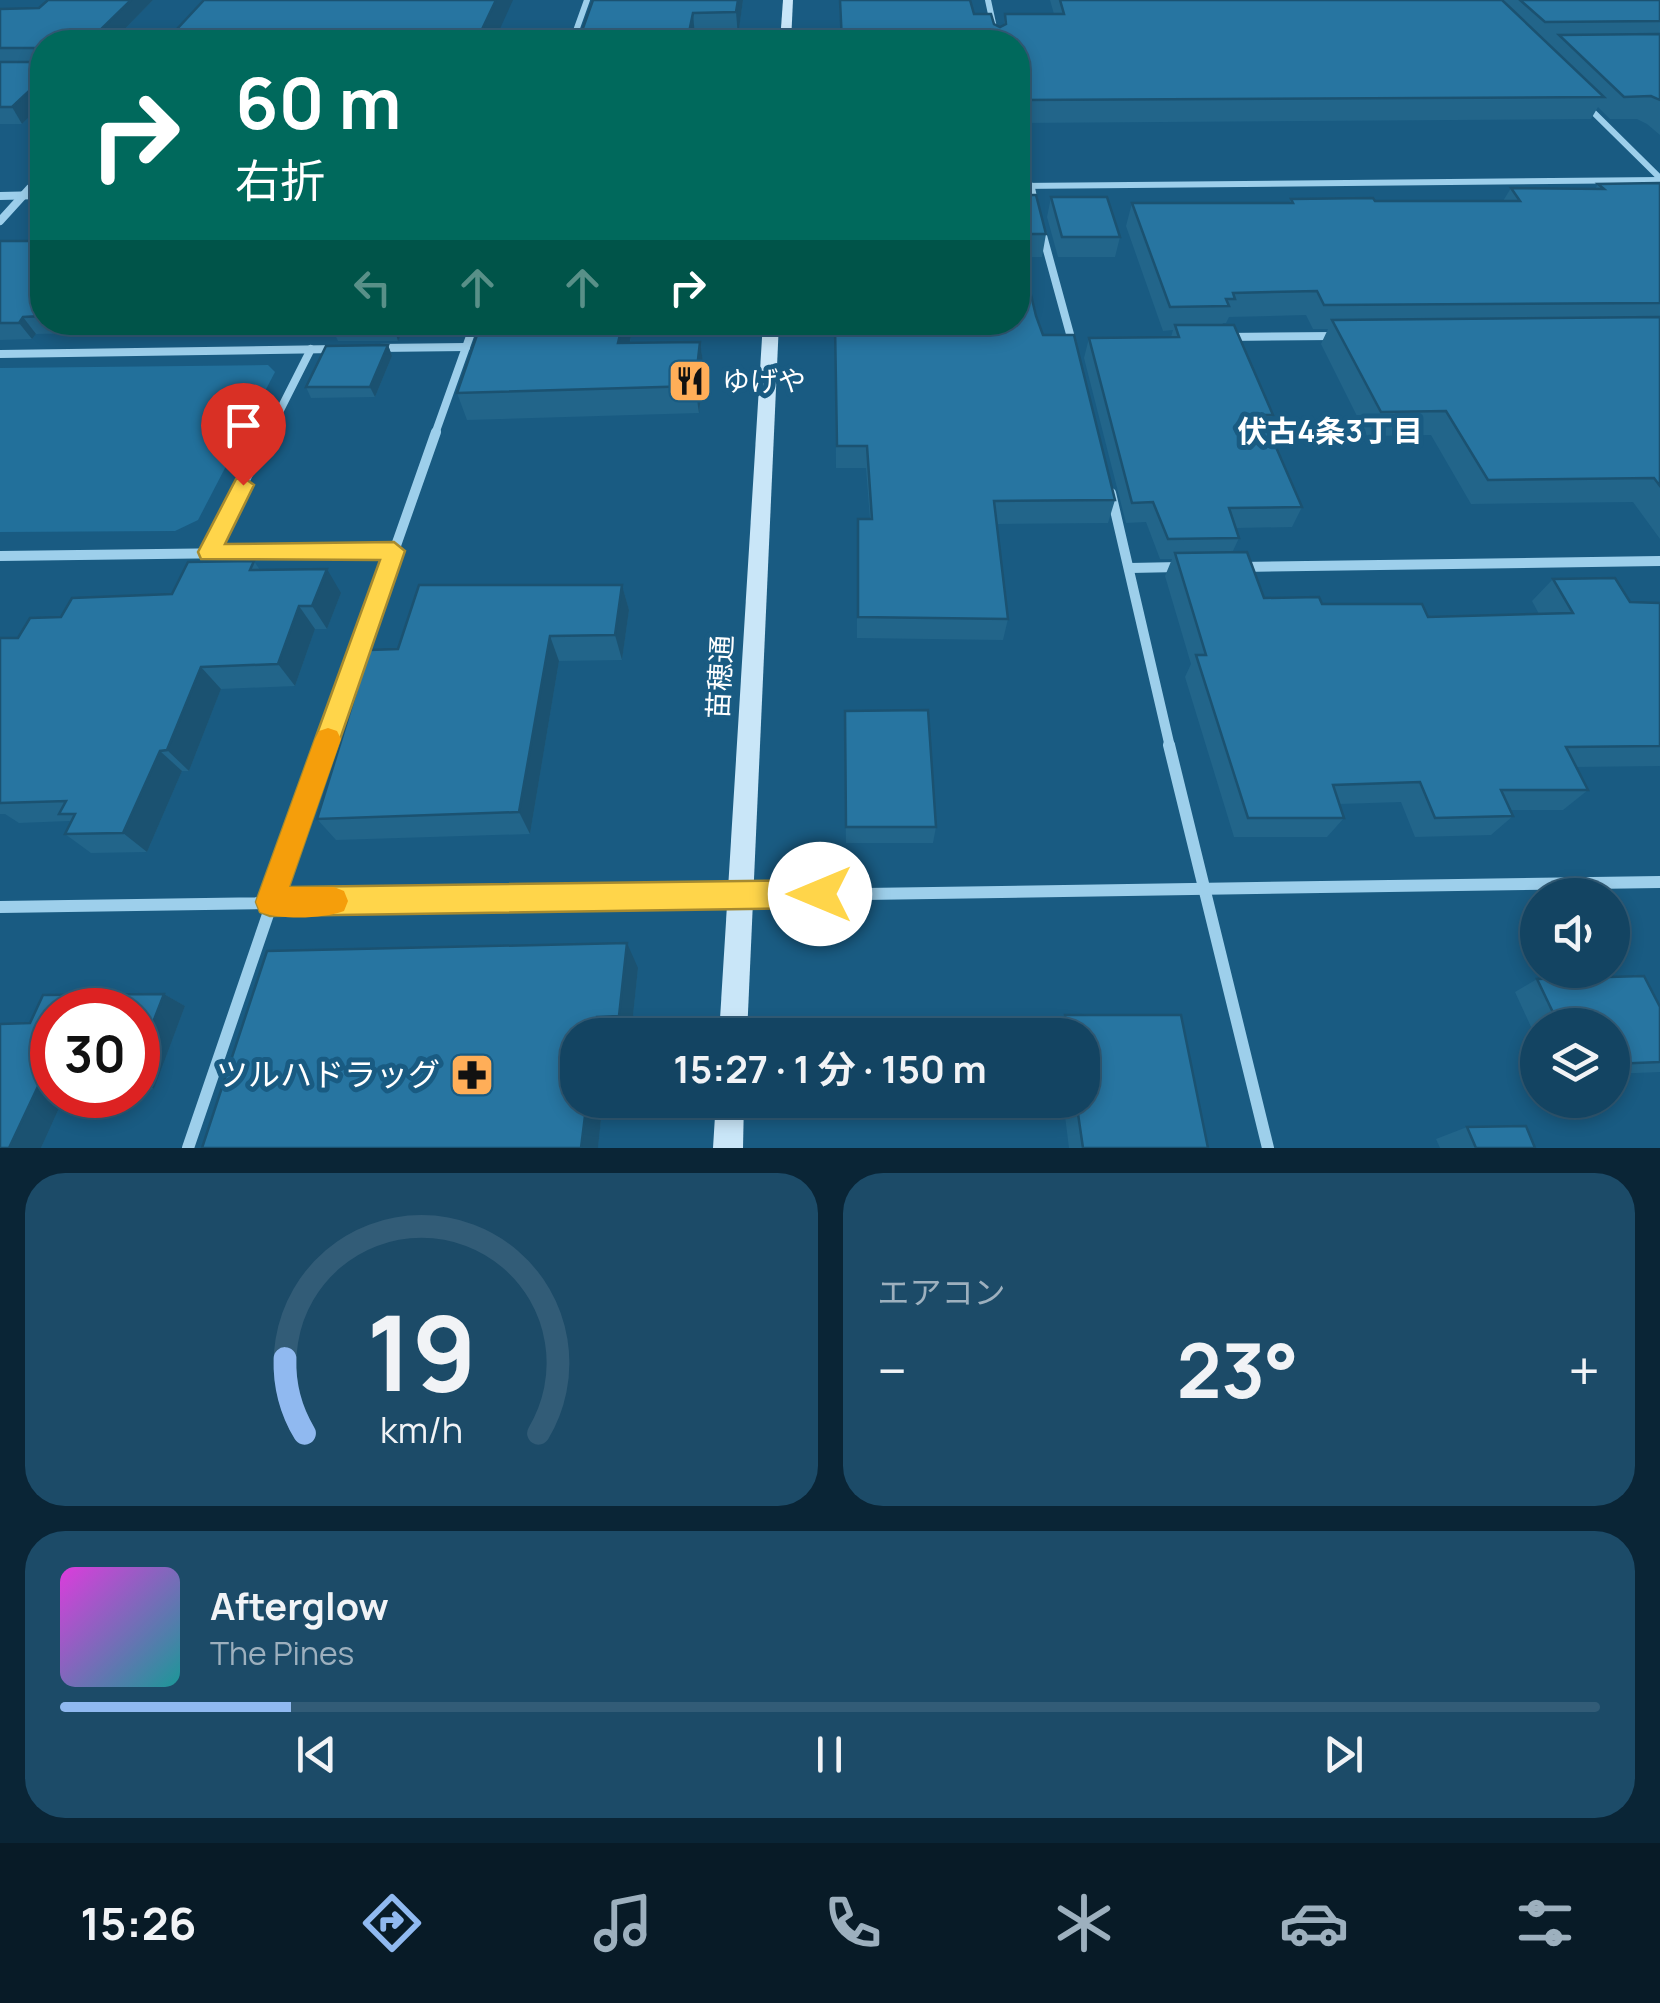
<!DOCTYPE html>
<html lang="ja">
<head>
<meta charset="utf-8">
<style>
	:root { --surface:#134462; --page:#1c4b68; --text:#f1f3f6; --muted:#9db0be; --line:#325c77; --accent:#90b9f0 }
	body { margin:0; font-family:Manrope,"Noto Sans JP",sans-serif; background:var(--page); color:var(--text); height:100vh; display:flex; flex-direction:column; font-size:38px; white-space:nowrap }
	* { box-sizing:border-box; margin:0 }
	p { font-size:32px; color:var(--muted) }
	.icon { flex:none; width:55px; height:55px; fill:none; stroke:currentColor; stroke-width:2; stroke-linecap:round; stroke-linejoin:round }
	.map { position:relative; height:1148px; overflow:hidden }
	.details { display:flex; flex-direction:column; gap:25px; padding:25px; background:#0a2536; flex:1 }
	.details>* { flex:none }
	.guide { position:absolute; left:30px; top:30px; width:1000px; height:305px; border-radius:40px; box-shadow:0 5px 15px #0003,0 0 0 2px var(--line); background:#00695c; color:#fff; overflow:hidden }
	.tools { position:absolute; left:1520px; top:878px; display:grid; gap:20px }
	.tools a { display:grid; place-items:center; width:110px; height:110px; border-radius:50%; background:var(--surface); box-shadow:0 5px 15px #0003,0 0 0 2px var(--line); font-size:50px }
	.speed { position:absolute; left:30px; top:988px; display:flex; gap:20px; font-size:50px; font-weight:700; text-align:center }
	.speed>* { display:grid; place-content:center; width:130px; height:130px; border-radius:50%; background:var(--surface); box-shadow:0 5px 15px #0003,0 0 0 2px var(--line); line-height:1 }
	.speed .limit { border:15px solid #d22; background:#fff; color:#111 }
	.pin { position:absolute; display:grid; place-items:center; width:85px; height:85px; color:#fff; margin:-102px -42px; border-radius:50% 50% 50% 0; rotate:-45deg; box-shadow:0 0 10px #0007 }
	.pin .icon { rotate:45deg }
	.me { position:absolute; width:110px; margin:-55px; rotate:270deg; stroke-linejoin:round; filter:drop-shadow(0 0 8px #0008) }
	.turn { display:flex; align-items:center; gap:35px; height:210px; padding:0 40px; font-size:45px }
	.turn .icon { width:130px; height:130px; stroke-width:2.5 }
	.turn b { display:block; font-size:70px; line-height:85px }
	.lanes { display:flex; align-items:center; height:95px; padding:0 40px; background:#0003; justify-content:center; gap:50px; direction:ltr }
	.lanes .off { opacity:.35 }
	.big { font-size:75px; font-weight:700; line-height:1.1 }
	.details .tile { flex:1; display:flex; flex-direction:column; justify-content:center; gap:15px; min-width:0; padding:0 35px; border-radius:40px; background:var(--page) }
	.details .dial { align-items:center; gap:0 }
	.dial svg { height:260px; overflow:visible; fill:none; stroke:var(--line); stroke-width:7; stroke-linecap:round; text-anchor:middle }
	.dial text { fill:var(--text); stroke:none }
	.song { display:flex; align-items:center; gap:30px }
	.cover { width:120px; height:120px; border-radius:15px; background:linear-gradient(135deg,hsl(300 70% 55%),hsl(180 70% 35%)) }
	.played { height:10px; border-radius:5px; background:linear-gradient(90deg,var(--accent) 15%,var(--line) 15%) }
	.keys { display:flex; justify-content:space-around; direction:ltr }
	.heat { display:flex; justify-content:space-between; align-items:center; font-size:55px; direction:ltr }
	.details .tiles { flex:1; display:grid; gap:25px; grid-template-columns:1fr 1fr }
	.tile:last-child { grid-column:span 2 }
	.trip { position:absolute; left:560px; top:1018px; width:540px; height:100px; border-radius:40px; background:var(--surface); box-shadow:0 5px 15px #0003,0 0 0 2px var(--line); font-weight:700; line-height:100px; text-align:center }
	.tabs { display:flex; height:160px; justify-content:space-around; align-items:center; background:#081b27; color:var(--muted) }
	.tabs .icon { width:70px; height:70px }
	.tabs .current { color:var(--accent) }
	.tabs b { font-size:45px; color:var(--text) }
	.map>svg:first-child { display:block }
	.green { fill:#22709b }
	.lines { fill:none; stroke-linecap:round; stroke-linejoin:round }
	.street-far3 { stroke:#9dcfeb; stroke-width:6 }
	.street-far2 { stroke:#9dcfeb; stroke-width:8 }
	.street-far1 { stroke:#9dcfeb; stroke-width:10 }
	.street { stroke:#9dcfeb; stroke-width:12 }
	.secondary { fill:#c9e6f8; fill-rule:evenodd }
	.wall { fill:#22658a }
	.shaded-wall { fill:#1b5271 }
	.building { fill:#2775a1; stroke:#1b5271; stroke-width:2.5 }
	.route { fill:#ffd54a; stroke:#a68a30; stroke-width:2.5 }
	.slow { fill:#f59e0b }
	.labels { text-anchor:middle; stroke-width:10; stroke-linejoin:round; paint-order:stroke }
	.poi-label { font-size:28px; fill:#fff; stroke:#195b82; text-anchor:start }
	.street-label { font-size:28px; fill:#fff; stroke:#195b82 }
	.neighbourhood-label { font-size:30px; font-weight:bold; fill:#fff; stroke:#195b82 }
	.near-poi-label { font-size:32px; fill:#fff; stroke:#195b82; text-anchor:end }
</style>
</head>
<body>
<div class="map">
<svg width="1660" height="1148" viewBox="0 0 1660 1148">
	<rect width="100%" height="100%" fill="#195b82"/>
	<!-- green -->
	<path class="green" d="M268,365L275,372L198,520L175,531L0,532V368Z"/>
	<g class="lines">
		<!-- street-far3 -->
		<g class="street-far3">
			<path d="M988,0L997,42"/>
			<path d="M572,42L587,0"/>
			<path d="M1587,106L1660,178"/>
			<path d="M1018,133L1031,191"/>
			<path d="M1018,186L1660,180"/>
			<path d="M28,191L42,175"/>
		</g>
		<!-- street-far2 -->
		<g class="street-far2">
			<path d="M1031,188L1035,206"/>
			<path d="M0,196L42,195"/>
			<path d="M0,221L30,188"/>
			<path d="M1042,232L1073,345"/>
			<path d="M1226,337L1334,336"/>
			<path d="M378,348L466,347"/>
			<path d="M0,354L336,349"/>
			<path d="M268,434L311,349"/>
			<path d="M435,434L475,322"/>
		</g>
		<!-- street-far1 -->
		<g class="street-far1">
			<path d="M1111,493L1170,747"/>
			<path d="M209,552L269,432"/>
			<path d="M0,556L394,551"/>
			<path d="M1241,567L1660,561"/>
			<path d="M1130,568L1179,567"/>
			<path d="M325,747L436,432"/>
		</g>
		<!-- street -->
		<g class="street">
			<path d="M1169,745L1268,1148"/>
			<path d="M0,907L1660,882"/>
			<path d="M188,1148L326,745"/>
		</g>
		<!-- secondary -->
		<g class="secondary">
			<path d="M783,0H793L791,42H780Z"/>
			<path d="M763,322H779L747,1035H719Z"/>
			<path d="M716,1100H744L743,1148H713Z"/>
		</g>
	</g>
	<!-- wall -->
	<g class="wall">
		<path d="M153,0L112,42H42V107H39L22,124H0V9L39,8Z"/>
		<path d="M743,0L738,37H695L578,42Z"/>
		<path d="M839,0L974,14L1000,27L1004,25L1005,14H1054L1050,0H1660V135L1647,124L1637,119H1610L1598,107L1591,119L1018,123V42H841Z"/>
		<path d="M1660,183V539L1633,502L1471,504L1431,435L1367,436L1321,344L1328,329H1313L1306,315L1229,317L1226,323H1223L1222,325L1273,415L1267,427L1302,507L1292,527L1236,528L1239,538L1232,553L1264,598L1428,617L1539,614L1532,601L1553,579L1630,602L1660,603V766L1576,767L1588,790L1563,810H1510L1513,816L1491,835L1415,837L1401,802L1339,804L1344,818L1327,837H1234L1185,677L1191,664L1165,576L1172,559H1160L1146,522L1126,523L1084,358L1089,338L1171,337L1173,330L1163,331L1126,226L1132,203H1289L1291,199L1375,201H1503L1511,188L1595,189L1598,184Z"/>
		<path d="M1018,195L1046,234L1042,257H1022L1036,316L1043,335L1115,500L1108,523L997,524L1008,619L1003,640L857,638V542L870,519L866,468H836L835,325L891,326V322H1018Z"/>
		<path d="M1051,197L1120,237L1115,257H1058L1047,217Z"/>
		<path d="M0,241H42V322H450L446,333H402L398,341H338L332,328L36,334L32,339L0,340Z"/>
		<path d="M529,322H634L630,343L700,342L704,369L699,413L467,420L457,393L525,335Z"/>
		<path d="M388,345L392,356L375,397L311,398L306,387Z"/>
		<path d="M254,561L260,570L341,593L327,629H315L295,686L221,689L189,771H182L147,852L91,853L65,834L71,822L69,821L19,823L5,814H0V638H18L61,617L172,594Z"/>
		<path d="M622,585L629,610L622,660L559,661L530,834L336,840L317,819L398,649Z"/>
		<path d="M844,729L936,827L933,843H846Z"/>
		<path d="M638,968L631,1035H578V1100H603L598,1148H202Z"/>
		<path d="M1537,979L1660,1007V1072L1612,1074V1025H1538V1042L1515,992Z"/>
		<path d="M164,994L185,1006L154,1089L138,1090V1010H52V1095H65L41,1148H0V1024L30,1023L43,995Z"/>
		<path d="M1065,1015L1208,1148H1069L1063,1100H1082V1035H1055L1054,1032Z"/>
		<path d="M1467,1127L1535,1148H1440L1436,1139Z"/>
	</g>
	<!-- shaded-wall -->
	<g class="shaded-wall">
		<path d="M131,0H153L112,42H88Z"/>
		<path d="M496,0H513L494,42H476Z"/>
		<path d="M738,0H743L738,37L736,12Z"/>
		<path d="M693,13L695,37L694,42H687Z"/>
		<path d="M29,91L39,107L22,124L12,107Z"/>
		<path d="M23,317L36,334L32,339L19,323Z"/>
		<path d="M392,322H397L402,333L398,341Z"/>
		<path d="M443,322H450L446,333Z"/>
		<path d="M623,322H634L624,370L618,343Z"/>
		<path d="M700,342L704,369L699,413L695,386Z"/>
		<path d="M388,345L392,356L375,397L370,387Z"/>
		<path d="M327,569L341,593L327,629L312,606Z"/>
		<path d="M622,585L629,610L622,660L615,635Z"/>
		<path d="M299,606L315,629L295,686L278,664Z"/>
		<path d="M550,636L559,661L530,834L519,812Z"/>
		<path d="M201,667L221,689L189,771L167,750Z"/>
		<path d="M160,751L182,771L147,852L123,833Z"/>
		<path d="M627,943L638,968L631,1035L619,1016Z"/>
		<path d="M164,994L185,1006L154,1089L138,1082V1061Z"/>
		<path d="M597,1017L609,1035H595Z"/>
		<path d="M41,1080L52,1085V1095H65L41,1148H9Z"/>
		<path d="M587,1100H603L598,1148H581Z"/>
	</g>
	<!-- building -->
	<g class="building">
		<path d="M48,0H131L88,42H42V87L39,91H29L12,107H0V62H32L39,56L34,48H0V9L39,8Z"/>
		<path d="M204,0H496L476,42H165Z"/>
		<path d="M593,0H738L736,12L693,13L687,42H578Z"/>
		<path d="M840,0H970L974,14H991L994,24L1000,27L1006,24L1005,14H1064L1060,0H1502L1604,97L1018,100V42H842Z"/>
		<path d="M1520,0H1660V21L1545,22Z"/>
		<path d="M1660,34V100L1651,96L1624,97L1559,35Z"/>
		<path d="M1660,183V303L1324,305L1317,291L1233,293L1235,299H1226L1229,306L1170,307L1132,203H1293L1291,199L1373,198L1375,201H1520L1511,188L1604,189L1598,184Z"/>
		<path d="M1018,195H1036L1046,234H1018Z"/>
		<path d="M1051,197H1107L1120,237H1062Z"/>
		<path d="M1018,240L1036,316L1043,335H1074L1115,500L994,501L1008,619L858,617V519H872L867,446H837L835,325L892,326L891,322H1018Z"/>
		<path d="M0,241H42V316L23,317L19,323H0Z"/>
		<path d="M1660,317V486L1654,478L1488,480L1446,411L1381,412L1332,320Z"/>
		<path d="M331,322H392V324L330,325Z"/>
		<path d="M529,322H623L618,343L700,342L695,386L457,393L477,335H525Z"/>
		<path d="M1175,325H1234L1273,415H1262L1302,507L1229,508L1239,538L1168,539L1153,502L1132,503L1089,338L1179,337Z"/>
		<path d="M388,345L370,387H306L326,346Z"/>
		<path d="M1247,552L1264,598L1319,597L1322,604H1422L1428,617L1573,613L1553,579L1615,578L1630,602L1660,603V746L1566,747L1588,790H1501L1513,816L1435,818L1420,782L1333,785L1344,818H1248L1196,655H1206L1175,553Z"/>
		<path d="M254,561L250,570L327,569L312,606H299L278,664L201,667L167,750L160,751L123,833L65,834L75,814H59L66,801L0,803V638H18L30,618L61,617L72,598L172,594L188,562Z"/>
		<path d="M419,585H622L615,635L550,636L519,812L317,819L369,650L398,649Z"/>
		<path d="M928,710L936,827H846L845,711Z"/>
		<path d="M627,943L619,1016L597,1017L595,1035H578V1100H587L581,1148H202L267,951Z"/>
		<path d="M1644,976L1660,1007V1062L1612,1064V1025H1559L1537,979Z"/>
		<path d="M164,994L138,1061V1010H52V1080H41L9,1148H0V1024L30,1023L43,995Z"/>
		<path d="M1065,1015H1181L1208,1148H1083L1076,1100H1082V1035H1068Z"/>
		<path d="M1526,1126L1535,1148H1476L1467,1127Z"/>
	</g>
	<!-- route -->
	<path class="route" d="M243,477L254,485L225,544L394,542L405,551L289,887L820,880L830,884L834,894L830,904L820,908L270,916L260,912L256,902L380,560L201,559L198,552L236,479Z"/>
	<!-- slow -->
	<path class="slow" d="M328,728L337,731L341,739L289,887H334L344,891L348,901L344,911C323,919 281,920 260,912L256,902L315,739L319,731Z"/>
	<!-- icons -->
	<defs>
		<symbol id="restaurant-square" viewBox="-11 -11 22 22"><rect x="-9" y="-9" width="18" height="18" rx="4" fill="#ffae58" stroke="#195b82"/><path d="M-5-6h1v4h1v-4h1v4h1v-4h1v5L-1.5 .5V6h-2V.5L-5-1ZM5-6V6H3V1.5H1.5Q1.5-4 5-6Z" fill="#111"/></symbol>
		<symbol id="pharmacy-square" viewBox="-11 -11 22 22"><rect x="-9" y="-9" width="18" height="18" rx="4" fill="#ffae58" stroke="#195b82"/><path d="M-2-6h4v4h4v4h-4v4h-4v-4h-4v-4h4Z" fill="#111"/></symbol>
	</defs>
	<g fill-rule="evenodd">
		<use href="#restaurant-square" x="665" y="356" width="50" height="50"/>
		<use href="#pharmacy-square" x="447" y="1050" width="50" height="50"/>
	</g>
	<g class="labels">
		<!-- poi labels -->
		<g class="poi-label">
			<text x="722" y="391">ゆげや</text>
		</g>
		<!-- street labels -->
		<g class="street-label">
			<text transform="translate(720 677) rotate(-87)" y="10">苗穂通</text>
		</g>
		<!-- neighbourhood labels -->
		<g class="neighbourhood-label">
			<text x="1330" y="442">伏古4条3丁目</text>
		</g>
		<!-- near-poi labels -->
		<g class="near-poi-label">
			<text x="440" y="1086">ツルハドラッグ</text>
		</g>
	</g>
</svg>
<div class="tools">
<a><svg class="icon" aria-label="sound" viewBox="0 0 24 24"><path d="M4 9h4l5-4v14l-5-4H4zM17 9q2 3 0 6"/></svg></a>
<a><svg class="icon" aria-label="layers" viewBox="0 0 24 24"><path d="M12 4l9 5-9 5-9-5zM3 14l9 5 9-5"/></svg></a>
</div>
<div class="speed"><div class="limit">30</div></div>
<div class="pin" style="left:243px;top:485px;background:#d93025"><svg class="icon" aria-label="arrive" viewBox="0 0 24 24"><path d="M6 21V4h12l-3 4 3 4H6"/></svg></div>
<svg class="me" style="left:820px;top:894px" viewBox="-20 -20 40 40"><circle r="19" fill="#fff"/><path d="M0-13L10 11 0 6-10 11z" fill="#ffd54a"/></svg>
<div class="trip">15:27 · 1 分 · 150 m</div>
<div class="guide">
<div class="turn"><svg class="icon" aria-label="right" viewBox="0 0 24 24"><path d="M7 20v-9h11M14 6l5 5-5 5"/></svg><div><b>60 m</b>右折</div></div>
<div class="lanes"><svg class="icon off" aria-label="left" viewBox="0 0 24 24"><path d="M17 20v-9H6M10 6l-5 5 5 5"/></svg><svg class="icon off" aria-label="ahead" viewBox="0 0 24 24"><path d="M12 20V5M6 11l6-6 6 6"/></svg><svg class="icon off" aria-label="ahead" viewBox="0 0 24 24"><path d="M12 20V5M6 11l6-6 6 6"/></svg><svg class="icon" aria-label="right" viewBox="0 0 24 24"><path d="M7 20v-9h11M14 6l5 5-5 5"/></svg></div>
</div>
</div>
<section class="details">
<div class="tiles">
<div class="tile dial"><svg viewBox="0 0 100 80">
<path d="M14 69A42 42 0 1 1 86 69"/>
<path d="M14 69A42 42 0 0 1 8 46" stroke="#90b9f0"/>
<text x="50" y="56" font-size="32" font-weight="700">19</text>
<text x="50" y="72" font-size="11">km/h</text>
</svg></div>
<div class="tile"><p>エアコン</p>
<div class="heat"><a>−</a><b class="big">23°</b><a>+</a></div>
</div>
<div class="tile">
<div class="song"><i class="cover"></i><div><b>Afterglow</b><p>The Pines</p></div></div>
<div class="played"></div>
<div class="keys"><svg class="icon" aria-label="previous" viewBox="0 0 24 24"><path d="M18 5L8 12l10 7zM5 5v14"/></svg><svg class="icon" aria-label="pause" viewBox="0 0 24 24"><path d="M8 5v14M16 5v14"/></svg><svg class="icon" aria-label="next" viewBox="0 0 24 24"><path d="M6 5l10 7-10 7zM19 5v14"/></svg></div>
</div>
</div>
</section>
<nav class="tabs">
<b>15:26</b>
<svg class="icon current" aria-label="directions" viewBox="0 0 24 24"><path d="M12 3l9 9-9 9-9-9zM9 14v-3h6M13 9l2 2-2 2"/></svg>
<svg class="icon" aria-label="music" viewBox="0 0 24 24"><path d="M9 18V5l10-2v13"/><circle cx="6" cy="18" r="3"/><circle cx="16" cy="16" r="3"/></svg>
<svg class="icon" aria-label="phone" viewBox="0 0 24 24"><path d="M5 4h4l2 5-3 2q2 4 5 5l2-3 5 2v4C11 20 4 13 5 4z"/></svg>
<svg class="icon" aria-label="climate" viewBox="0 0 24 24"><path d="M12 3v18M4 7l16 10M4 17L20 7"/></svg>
<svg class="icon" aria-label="car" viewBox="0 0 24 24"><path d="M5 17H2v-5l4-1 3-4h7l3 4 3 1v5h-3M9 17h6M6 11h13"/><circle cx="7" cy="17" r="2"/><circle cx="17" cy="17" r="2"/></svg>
<svg class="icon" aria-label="filters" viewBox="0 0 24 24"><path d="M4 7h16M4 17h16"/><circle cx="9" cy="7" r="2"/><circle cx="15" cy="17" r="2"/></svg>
</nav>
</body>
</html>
